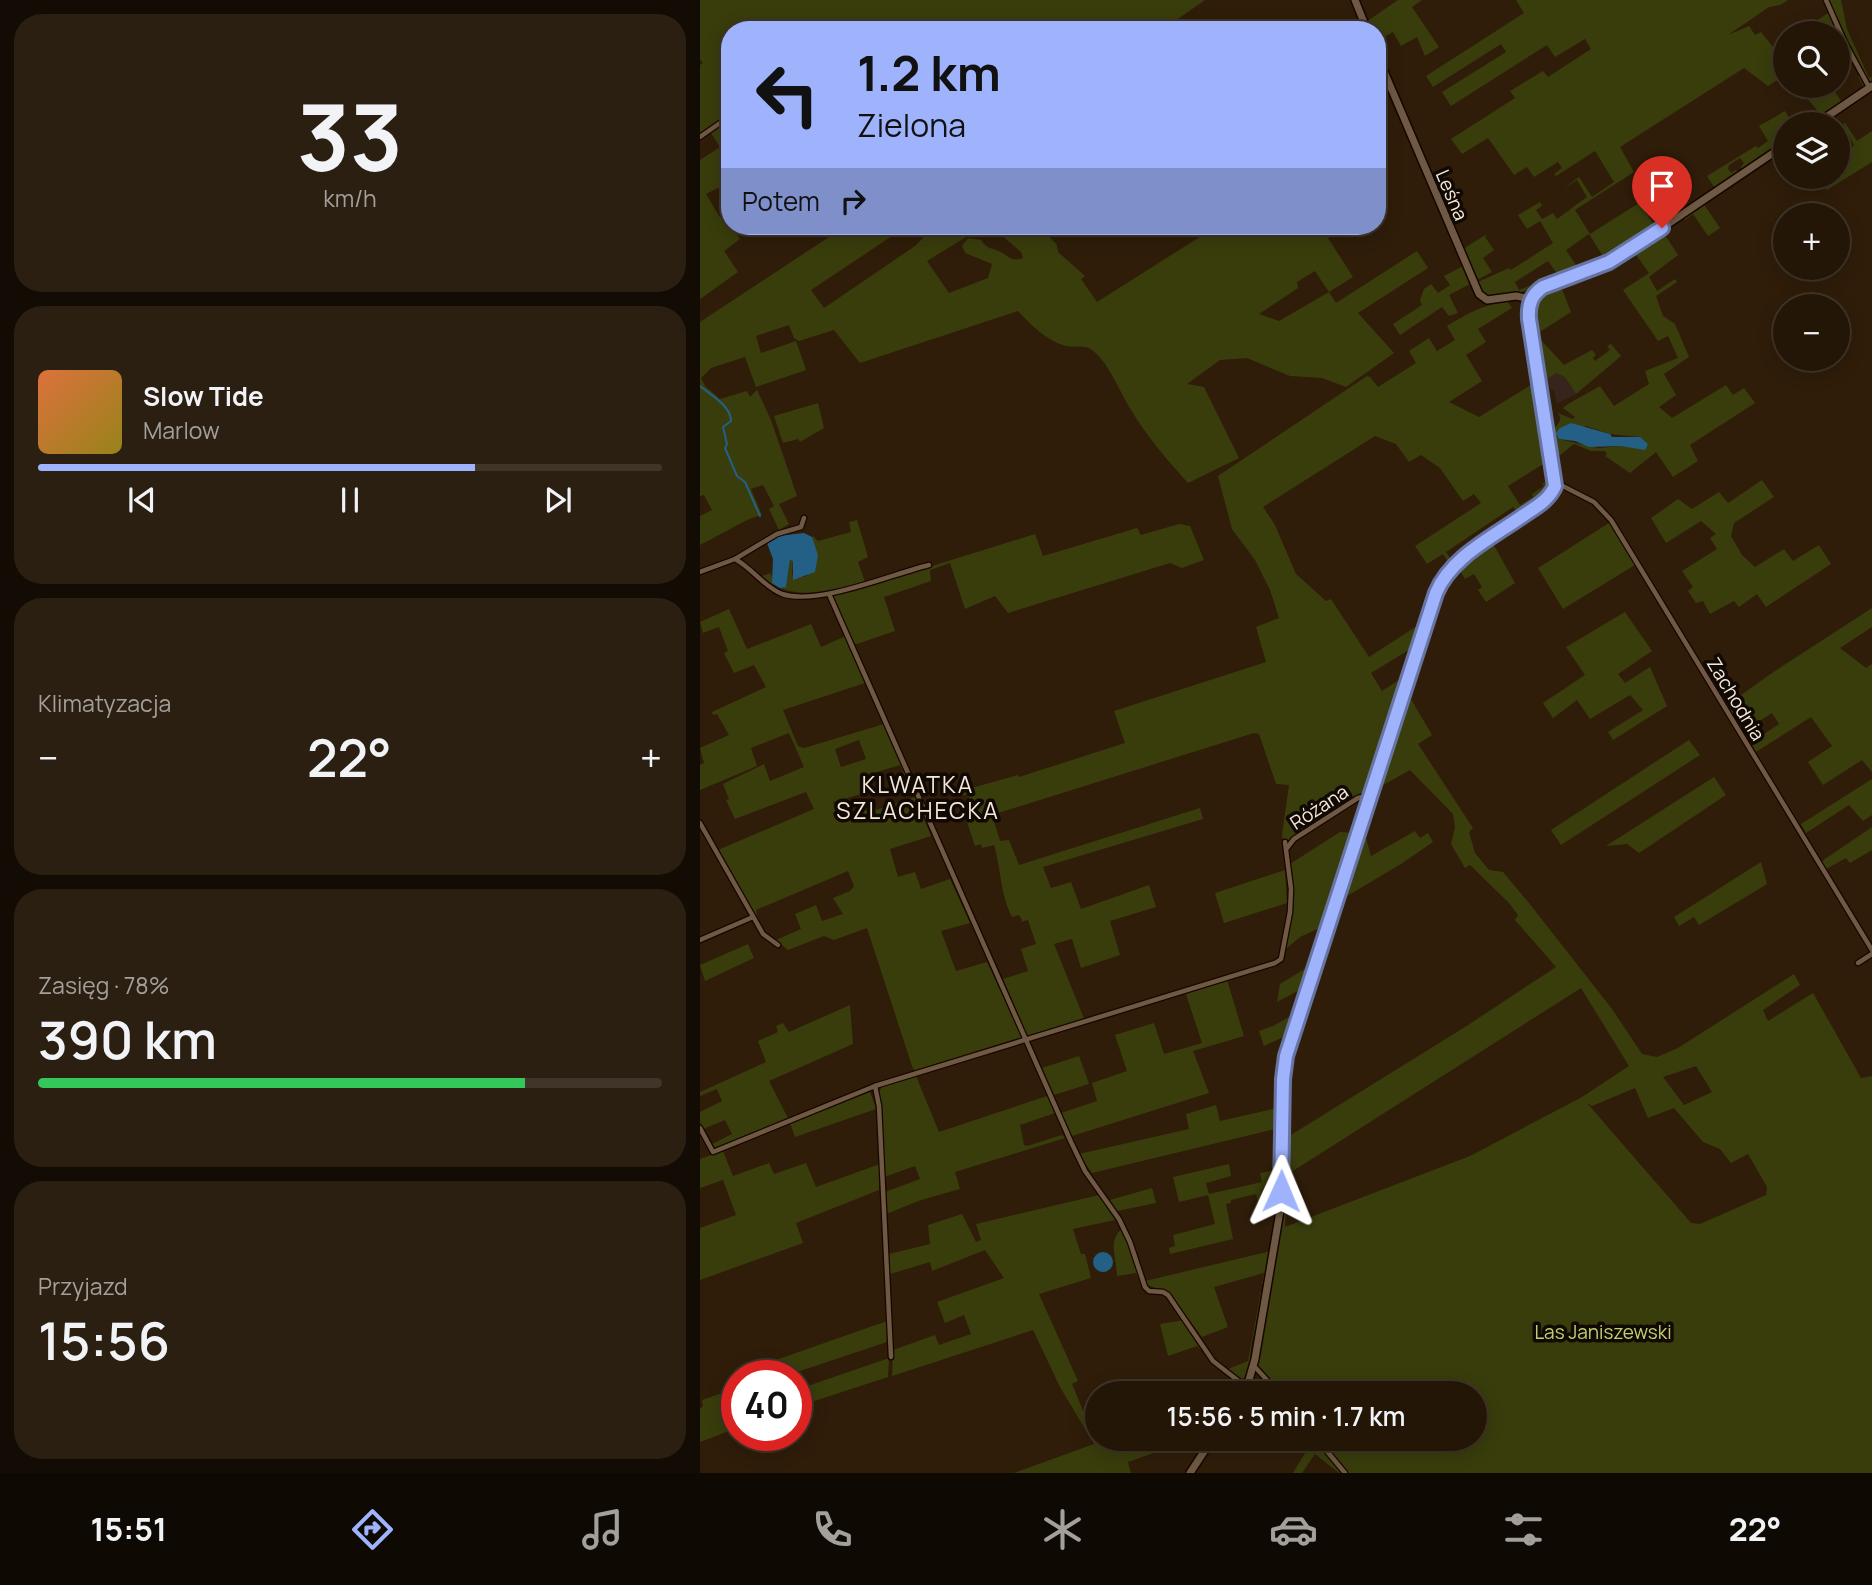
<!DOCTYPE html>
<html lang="pl">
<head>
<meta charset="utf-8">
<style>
	:root { --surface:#231607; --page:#2b1f11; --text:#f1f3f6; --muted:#a39f9b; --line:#403528; --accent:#9fb3fd }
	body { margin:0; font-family:Manrope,sans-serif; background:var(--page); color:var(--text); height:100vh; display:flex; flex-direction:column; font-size:26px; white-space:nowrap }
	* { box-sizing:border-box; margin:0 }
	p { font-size:23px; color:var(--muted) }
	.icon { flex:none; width:38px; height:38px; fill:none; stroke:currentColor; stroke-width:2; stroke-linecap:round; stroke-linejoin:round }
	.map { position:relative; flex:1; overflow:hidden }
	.drawer { display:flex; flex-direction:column; gap:14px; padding:14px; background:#130c04; width:700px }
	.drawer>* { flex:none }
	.hud { position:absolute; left:21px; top:21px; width:665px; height:214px; border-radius:28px; box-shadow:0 4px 18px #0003,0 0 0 2px var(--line); background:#9fb3fd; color:#111; overflow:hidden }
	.buttons { position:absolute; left:1073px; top:21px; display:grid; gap:14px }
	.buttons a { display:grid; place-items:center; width:77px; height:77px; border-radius:50%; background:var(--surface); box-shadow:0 4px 18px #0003,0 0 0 2px var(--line); font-size:35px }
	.speed { position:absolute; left:21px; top:1360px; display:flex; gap:14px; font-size:35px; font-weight:700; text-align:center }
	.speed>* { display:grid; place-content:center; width:91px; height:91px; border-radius:50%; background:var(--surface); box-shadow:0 4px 18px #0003,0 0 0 2px var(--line); line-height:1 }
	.speed .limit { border:10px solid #d22; background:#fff; color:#111 }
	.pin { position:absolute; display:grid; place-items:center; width:60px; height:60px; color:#fff; margin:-72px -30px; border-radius:50% 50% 50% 0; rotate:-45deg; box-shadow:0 0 7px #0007 }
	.pin .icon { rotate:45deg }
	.me { position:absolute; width:77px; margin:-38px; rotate:1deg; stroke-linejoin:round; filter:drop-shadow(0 0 5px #0008) }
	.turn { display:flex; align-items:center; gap:24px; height:147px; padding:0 21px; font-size:32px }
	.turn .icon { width:91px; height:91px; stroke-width:2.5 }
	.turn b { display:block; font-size:49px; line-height:60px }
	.then { display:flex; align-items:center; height:66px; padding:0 21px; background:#0003; gap:14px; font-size:26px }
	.big { font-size:52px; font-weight:600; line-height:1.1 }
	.drawer .card { flex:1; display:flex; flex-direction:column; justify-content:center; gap:10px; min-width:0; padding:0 24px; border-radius:28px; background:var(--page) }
	.drawer .dial { align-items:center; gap:0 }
	.dial b { font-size:91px; line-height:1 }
	.song { display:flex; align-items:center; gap:21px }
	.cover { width:84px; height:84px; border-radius:10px; background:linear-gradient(135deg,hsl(20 70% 55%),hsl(50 70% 35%)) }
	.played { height:7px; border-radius:4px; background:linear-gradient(90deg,var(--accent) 70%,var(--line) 70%) }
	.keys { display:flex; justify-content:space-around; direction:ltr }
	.heat { display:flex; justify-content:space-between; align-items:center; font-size:38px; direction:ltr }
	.charge { height:10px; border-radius:5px; background:linear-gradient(90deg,#34c759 78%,var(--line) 0) }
	.trip { position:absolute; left:385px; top:1381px; width:402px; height:70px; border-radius:35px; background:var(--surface); box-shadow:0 4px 18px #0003,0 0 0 2px var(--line); font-weight:600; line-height:70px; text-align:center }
	.menu { display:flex; height:112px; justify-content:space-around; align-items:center; background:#0e0903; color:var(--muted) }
	.menu .icon { width:49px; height:49px }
	.menu .selected { color:var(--accent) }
	.menu b { font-size:32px; color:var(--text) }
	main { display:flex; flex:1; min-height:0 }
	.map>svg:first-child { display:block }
	.commercial { fill:#36241d }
	.green { fill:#393d0c; fill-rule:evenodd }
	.water { fill:#246085 }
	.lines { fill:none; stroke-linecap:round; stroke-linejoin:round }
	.stream { stroke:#246085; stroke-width:2 }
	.street-casing { stroke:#170600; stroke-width:7 }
	.secondary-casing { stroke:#170600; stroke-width:10 }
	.street { stroke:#6f5944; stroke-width:4.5 }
	.secondary { stroke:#6f5944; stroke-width:7 }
	.route-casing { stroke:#6774a4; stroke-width:18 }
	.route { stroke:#9fb3fd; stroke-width:12 }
	.labels { text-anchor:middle; stroke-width:7; stroke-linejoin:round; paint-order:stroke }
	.street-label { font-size:19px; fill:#f6e9dc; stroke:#110903 }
	.park-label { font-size:19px; fill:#c4cd71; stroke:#110903 }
	.quarter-label { font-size:23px; letter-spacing:2px; fill:#f6e9dc; stroke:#110903 }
</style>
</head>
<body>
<main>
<section class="drawer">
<div class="card dial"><b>33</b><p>km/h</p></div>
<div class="card">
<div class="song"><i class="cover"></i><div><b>Slow Tide</b><p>Marlow</p></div></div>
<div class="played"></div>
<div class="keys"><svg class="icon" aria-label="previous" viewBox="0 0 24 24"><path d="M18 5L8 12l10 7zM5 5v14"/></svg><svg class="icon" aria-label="pause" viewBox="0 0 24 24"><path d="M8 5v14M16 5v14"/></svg><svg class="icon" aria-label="next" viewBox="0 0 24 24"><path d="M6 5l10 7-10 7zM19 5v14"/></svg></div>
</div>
<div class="card"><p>Klimatyzacja</p>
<div class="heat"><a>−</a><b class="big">22°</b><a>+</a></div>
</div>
<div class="card"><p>Zasięg · 78%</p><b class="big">390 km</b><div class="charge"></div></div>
<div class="card"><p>Przyjazd</p><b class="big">15:56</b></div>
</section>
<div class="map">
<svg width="1172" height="1473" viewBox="0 0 1172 1473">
	<rect width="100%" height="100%" fill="#2f1d09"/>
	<!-- commercial -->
	<path class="commercial" d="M856,373L865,377L876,394L857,404L854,391L843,385L842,379L849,378Z"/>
	<!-- green -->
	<g class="green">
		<path d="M0,0H505L462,30H30V113L0,133V65L3,63L0,59Z"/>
		<path d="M698,0H722L712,7L739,47L725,56L717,37L701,46L693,32L677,41V30H669L666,22Z"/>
		<path d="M816,0H1088L1080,5L1069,7L1028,35L1049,26L1055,35L1061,32L1074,48L1085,41V75L1068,86L1044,68L920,147L934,172L875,210L890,234L939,203L955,226L964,221L965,224L920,254L898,261L904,258L889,234L866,250L878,268L894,261L896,265L850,281L849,278L858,275L848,261L815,282L819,290L832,285L833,287L822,292L790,298L779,290L782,288L779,284H777L778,282L809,268L811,270L853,243L840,221L827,229L818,215L840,202L842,206L836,210L842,219L853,213L857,219C869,211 875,205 887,197L877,180L863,189L879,177L892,197L914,182L895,151L856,176L854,174L862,168L858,162L834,177L827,167L814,175L788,138L762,154L751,139L815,98L810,91L843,71L848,77L891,49L885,39L855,57L847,45L751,106L742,92L806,52L801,44L733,87L726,76L824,13Z"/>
		<path d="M1129,0H1141L1147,29L1169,78L1172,77L1171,84L1167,80Z"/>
		<path d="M1130,12L1141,38L1138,41V33H1097Z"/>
		<path d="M1160,75L1165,88L1131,111L1128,110L1129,113L1117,121L1115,119L1121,115L1106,97L1093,87L1131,86L1141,101L1163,86L1158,76Z"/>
		<path d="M1085,111L1093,124H1085V143L1042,171L1041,167L1044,163L1040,158L1029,165L1028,169L1031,173L1036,170L1038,172L1014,187L1007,176L1056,146L1058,148L1068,141L1059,126Z"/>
		<path d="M30,119V182L6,194L19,216L31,226L40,239L24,251L38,272L0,299V160L20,147L11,133Z"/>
		<path d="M1145,123L1157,141L1172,131V162L1127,190L1119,177H1138V159L1154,145L1143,124Z"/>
		<path d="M1009,201L1005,206L1020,228L1008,236L993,214L985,220L984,218Z"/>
		<path d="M124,226H207L111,290L124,308L215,246L223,238L214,226H284L227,261L249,293L288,278L292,264L265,253L262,246L268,238L281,240C287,249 292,248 301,252C310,257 311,262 323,258L321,252L291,226H333L347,234L357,245L358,252L385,276L381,279L397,302L517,226H646L628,238L653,277L629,292L636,303L717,251L728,268L658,313L694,353L646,387L622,378L590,376L547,358L520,360L487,384L504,387L539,458L488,483C467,460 447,436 431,410C419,391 410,364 392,350C385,344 375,348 366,346C347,341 331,325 318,311L160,363L134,330L99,341L94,338L89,325L56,336L61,353L96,341L106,370L56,387L45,357L11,368L1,378L5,386L20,399L47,391L50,397L57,390L71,420L97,496L79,504L89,524L79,530L69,509L74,506L63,485L51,489L62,515L49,519L0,545V516L12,510L4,495L0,496V322L132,235ZM615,271L629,292L579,321L559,314L598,288L597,282Z"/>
		<path d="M963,232L978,255L949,277L957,291L975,279L977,282L956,296L963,316L975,324L989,357L964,374L976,395L959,407L972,418L1026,385L1033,395L1044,388L1055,403L990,445L998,461L973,477L956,452L930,473L905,456L907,454L905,451H891L874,444L860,455L856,454L851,432C856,426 864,421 858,413L873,419L875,417L863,408L868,404L900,386L914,406L949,384L945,371L978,358L968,336L958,341L923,290L949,273L934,252ZM886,426L910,434L940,437L921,446L898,448L859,439Z"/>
		<path d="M787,234L785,237L794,250L783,258L792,272L775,281L763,249Z"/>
		<path d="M763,266L770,284L749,295L758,313L749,316L742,307L700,335L693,324L722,305L720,300L724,289L731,284L738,293L750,285L744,276Z"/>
		<path d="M860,284L871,312L835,335C829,306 833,296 860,284Z"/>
		<path d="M807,301L812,308L778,329L786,342L766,355L782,381L749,402L779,417L834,383L829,351H832L848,461L808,486L820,505L833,497L832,494L844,486L842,484L852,477C854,497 833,506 819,514L813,507L746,552L752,561L767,551C739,574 736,585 725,618L723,617C730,597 736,579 749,563L743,554L727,564L715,546L781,503L774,494L763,501L740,468L721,455L709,462L696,444L675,436L563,507L575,525L596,574L626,601L631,599L669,657L720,624L721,621L724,622L709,668H707L712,648L671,673L682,691L705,676L667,791L595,836L584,851L582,835L589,785L576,784L559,734L554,733L292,815L300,841L309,840L319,865L500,808L503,819L343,867L351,888L371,882L381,909L449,885L456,907L410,921L420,955L381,968L372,939L354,944L385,1021L327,1036L303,979L328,971L321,949L336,944L328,920L320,922L322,920L319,915L312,917C300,894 301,868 294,845L282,848L281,844L275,846L264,813L273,809L268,794L262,796L261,791L318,775L319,777L425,743L414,711L566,662L556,627L579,618L570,590L555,560L532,529L518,476L667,376L670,377L678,387L716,363L709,351L729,338L737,351L755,340L747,326C770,312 781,306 807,301Z"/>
		<path d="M839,338L864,365L892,350L896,355L893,358L895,361L910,350L907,346L911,344L921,356L876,394L865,377L856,373L849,378L842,379L835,340Z"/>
		<path d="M118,403L124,428L100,442L98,439L83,443L74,416Z"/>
		<path d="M1062,480L1074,497L1034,523L1031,536L1042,555L1055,567L1084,549L1093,561L1119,545L1131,564L1066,607L1057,594L1039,607L1034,601L1010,614L1003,601L996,603L988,591L993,587L982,571L1017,549L1010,538L1016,534L1001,521L966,543L951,518L978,499L992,509L1019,492L1028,503Z"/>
		<path d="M157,520L168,557L158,562L165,582C130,590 91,604 62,576L71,573L73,583L86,587L90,560L93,561L92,575L104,577L109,574L117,552L111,539L113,536L118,541L151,532L149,522Z"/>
		<path d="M909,523L935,565L863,609L838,568Z"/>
		<path d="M479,524L490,526L504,560L482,568L470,563L308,613L295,596L265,609L250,563L230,570L231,581L184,597L195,631L157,644L154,643L132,594L229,567L335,534L343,556L437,528L441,535Z"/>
		<path d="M792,542L815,583L786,602L778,590L782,587L774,574L765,579L758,567Z"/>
		<path d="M1172,608V627L1140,648L1166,668L1172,664V772L1162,760L1123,785L1108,762L1132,746L1111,717L1056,752L1051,743L1079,724L1072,713L1044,731L1027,705L1072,673Z"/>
		<path d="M29,609L47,649L111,624L121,647L146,636L165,683L83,710L98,746L104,748L184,724L208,778L206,779L200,765L167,775L172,791L133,802L139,819L175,807L177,810L215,797L231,836L190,849L198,877L215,872L221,889L250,879L270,923L241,931L256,971L287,962L322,1037L320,1039L218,1071L213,1069L167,928L134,940L124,936L88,950L76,940L101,929L95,914L116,905L122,921L143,914L133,898L150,891L154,886L148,871L56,910L57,915L55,916L18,850L114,809L106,792L35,819L26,800L29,799L23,784L64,764L70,781L104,767L89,733L51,748L57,766L0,790V765L4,763L0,748L29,735L17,714L13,715L12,712L66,687L54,665L34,673L24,653L28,651L19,627L3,633L0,622ZM159,740L166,759L141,767L135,749Z"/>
		<path d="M925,612L952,651L918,674L925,683L950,667L967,706L913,740L908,732L943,710L930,695L890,719L877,700L853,718L843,703L885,675L866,647Z"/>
		<path d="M721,644L724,645L708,694L732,735L718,744L773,828L769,832L775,853L789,870L803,872L829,903L912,1009L942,1054L957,1057L978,1048L1094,974L1100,985L1063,1010L1068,1021L1113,993L1161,1078L1172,1076V1473H648L617,1439L775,1438V1393H581L557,1365L568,1309L566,1306L569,1286L572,1285L569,1284L584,1207H586L585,1227L770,1156L882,1097L929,1066L881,988L585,1176L586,1068L593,1043L587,1074L586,1138L765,1027L856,967L815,920L818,915L809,903L770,865L765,868L751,844L755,827L753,814L710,770L678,788L665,834L671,856L715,831L720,838L728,833L733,842L701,864L642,899L640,914L602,1018ZM996,1066L1012,1092L984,1105L963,1077ZM935,1088L948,1118L974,1108L1003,1142L1020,1149L1031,1163L1048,1154L1067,1187L1066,1195L1000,1224L991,1223L887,1103L892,1106Z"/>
		<path d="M989,740L1000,755L861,845L851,830Z"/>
		<path d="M1014,777L1026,795L939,853L927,844L906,846Z"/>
		<path d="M1172,779V815L1163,821L1149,805L1106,833L1101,824Z"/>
		<path d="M1172,827V850L1150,863L1146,858L1126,869L1122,861Z"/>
		<path d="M640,832L655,833L624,926L600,937L586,949C590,920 595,893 590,864Z"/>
		<path d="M1061,862L1067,884L999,925L994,917L979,926L974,917Z"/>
		<path d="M585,870L587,903L524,923L515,893Z"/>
		<path d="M48,944L54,958L5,981L0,965Z"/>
		<path d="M611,965L605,987L577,1002L580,984Z"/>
		<path d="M527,980L544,1036L493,1051L509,1093L372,1136L361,1113L397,1101L392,1083L427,1071L415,1035L454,1023L464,1054L502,1043L486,994Z"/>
		<path d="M150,1005L153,1044L69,1081L88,1118L16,1148L10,1145L32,1134L25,1120L3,1129L0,1122V1112L22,1101L17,1089L0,1096V1092L66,1062L58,1041L78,1032L76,1026L83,1023L89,1032Z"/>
		<path d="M596,1013L590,1034L564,1046L559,1031L573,1026Z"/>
		<path d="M379,1056L389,1084L354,1095L342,1068Z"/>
		<path d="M216,1076L239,1132L347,1096L355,1113L320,1125L324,1145L327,1146L362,1135L365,1138L255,1172L260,1189L221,1200L186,1214L185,1192L220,1179L215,1166L184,1177L179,1092L182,1087Z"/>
		<path d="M170,1092L176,1109L95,1137L90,1123Z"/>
		<path d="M577,1094L580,1096L579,1128L392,1173L379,1154L489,1129L486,1114L516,1105L520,1121L577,1108Z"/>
		<path d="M23,1151L33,1176L69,1163L74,1174L106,1163L116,1187L180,1164L179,1190L96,1223L103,1243L0,1280V1228L36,1215L23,1180L0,1188V1159Z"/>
		<path d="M529,1164L531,1176L506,1183L509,1194L562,1182L560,1173L576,1170H579L578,1198L558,1202L556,1194L531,1200V1203L526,1204L533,1239L470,1254L469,1248L475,1246L473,1235L515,1224L508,1195L479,1202L473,1177Z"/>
		<path d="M452,1188L456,1203L417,1211L410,1200Z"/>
		<path d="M399,1195L415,1220L373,1229L381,1254H385L391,1278L339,1294L378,1381L372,1384L396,1442L406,1438H484L485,1442L428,1462L431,1473H314L394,1444L360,1387L333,1330L192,1376L193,1350L235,1335L239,1345L271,1334L264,1315L245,1323L237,1302L304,1278L285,1250L232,1271L230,1262L190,1274L189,1254L230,1244L228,1225L262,1214L276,1242L281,1240L276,1224Z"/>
		<path d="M422,1229L445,1289L444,1291L436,1273L417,1276C417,1259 407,1241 422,1229Z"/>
		<path d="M571,1251L565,1284H562L564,1273L514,1287L528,1327L502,1337L469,1293L447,1285L445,1281Z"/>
		<path d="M561,1291H564C561,1310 556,1325 552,1342C550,1354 550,1365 546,1377L541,1379L526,1370L548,1361Z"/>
		<path d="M484,1320L501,1350L497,1346L468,1356L460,1324Z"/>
		<path d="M187,1321V1342L88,1375H81L76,1360Z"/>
		<path d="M189,1358L188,1377L96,1407V1390Z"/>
		<path d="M37,1388V1428L0,1442V1409L3,1406L2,1400Z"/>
		<path d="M613,1440L643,1473H639L615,1454L602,1473H593Z"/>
	</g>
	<!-- water -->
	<g class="water">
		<path d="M871,423L910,434L912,437H940L948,444L945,450L921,446L889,447L875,441L859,439L856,433L860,428Z"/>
		<path d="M104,533L112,537L118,555L115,572L93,580V561L90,560L86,587L80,588L72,583L73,559L67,543L78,536Z"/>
		<circle cx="403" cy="1262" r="10"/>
	</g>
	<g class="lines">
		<!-- stream -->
		<path class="stream" d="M0,386C11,395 31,406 31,421L23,427L27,444L25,448L37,476L45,482L60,516"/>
		<defs>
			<g id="street">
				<path d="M1126,0L1145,43L1169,87"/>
				<path d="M0,137L30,116"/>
				<path d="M855,482L894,502L911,520L1172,950"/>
				<path d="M35,559L77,534L101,527L104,518"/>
				<path d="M0,572L35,559C52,568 64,587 82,594C118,606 192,574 229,565"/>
				<path d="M129,594L371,1142L385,1171L419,1219L430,1242L445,1287L449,1291L463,1292L468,1295L513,1361L545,1386"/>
				<path d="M0,823L63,934L78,945"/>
				<path d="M587,848L594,839L658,798L670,795"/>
				<path d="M0,940L53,917"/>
				<path d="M1158,963L1172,954"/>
				<path d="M175,1086L179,1106L191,1357"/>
				<path d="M0,1128L13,1152L175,1086L575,963L581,959L590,912L591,889L585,842"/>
				<path d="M554,1366L579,1393"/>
				<path d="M616,1438L645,1473"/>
			</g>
			<g id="secondary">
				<path d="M655,0L667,30"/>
				<path d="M677,55L779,294L787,300L816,296L831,299"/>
				<path d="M1116,124L1172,86"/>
				<path d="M542,1393L549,1380L555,1359L580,1211L583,1075L586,1056L736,593C751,557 793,537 824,515C836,507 849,500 855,486L829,319L830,302L840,289L922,255L1085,145"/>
				<path d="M490,1473L513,1438"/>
			</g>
		</defs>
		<!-- street casing -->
		<use href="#street" class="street-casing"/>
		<!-- secondary casing -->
		<use href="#secondary" class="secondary-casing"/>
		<!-- street -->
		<use href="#street" class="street"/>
		<!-- secondary -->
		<use href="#secondary" class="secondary"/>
	</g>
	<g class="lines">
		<defs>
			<path id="route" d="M581,1191L583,1079L586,1056L736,593C751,557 793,537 824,515C836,507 849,500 855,486L829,319C828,305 831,295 843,287L909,262L962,228"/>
		</defs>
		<!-- route casing -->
		<use href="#route" class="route-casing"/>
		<!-- route -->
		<use href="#route" class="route"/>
	</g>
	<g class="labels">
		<!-- street labels -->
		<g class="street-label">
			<text transform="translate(752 195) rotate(67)" y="7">Leśna</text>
			<text transform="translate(1036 699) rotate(59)" y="7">Zachodnia</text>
			<text transform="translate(619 807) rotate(-33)" y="7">Różana</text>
		</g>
		<!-- park labels -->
		<g class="park-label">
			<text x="903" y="1339">Las Janiszewski</text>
		</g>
		<!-- quarter labels -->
		<g class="quarter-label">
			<text x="218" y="793">KLWATKA<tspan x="218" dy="26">SZLACHECKA</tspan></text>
		</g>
	</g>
</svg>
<div class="buttons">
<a><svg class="icon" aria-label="search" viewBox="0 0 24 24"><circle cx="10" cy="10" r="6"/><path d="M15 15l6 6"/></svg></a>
<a><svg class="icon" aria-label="layers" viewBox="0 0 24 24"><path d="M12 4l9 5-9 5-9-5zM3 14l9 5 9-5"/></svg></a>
<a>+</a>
<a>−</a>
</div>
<div class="speed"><div class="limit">40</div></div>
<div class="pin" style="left:962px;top:228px;background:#d93025"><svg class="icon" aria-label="arrive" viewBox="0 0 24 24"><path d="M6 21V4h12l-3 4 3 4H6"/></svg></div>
<svg class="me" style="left:581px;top:1191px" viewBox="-20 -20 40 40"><path d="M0-17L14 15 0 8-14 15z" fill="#9fb3fd" stroke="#fff" stroke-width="4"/></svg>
<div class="trip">15:56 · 5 min · 1.7 km</div>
<div class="hud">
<div class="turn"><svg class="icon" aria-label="left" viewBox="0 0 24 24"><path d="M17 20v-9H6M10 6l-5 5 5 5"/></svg><div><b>1.2 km</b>Zielona</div></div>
<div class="then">Potem<svg class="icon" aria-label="right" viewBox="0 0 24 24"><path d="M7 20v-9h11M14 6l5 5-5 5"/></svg></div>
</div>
</div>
</main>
<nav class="menu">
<b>15:51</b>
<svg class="icon selected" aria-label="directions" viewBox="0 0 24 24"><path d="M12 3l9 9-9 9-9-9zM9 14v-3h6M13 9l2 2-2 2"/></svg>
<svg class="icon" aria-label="music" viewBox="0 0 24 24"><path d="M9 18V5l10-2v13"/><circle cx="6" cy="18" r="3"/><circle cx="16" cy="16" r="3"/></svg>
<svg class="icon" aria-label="phone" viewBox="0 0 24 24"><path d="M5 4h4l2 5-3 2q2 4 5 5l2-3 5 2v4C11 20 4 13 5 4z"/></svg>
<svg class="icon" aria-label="climate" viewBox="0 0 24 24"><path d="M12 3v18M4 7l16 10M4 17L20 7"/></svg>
<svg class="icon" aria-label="car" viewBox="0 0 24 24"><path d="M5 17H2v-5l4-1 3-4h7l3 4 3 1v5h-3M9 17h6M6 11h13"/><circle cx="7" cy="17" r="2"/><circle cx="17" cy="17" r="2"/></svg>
<svg class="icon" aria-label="filters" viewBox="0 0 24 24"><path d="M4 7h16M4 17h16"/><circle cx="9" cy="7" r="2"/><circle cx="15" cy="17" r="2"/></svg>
<b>22°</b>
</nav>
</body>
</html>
